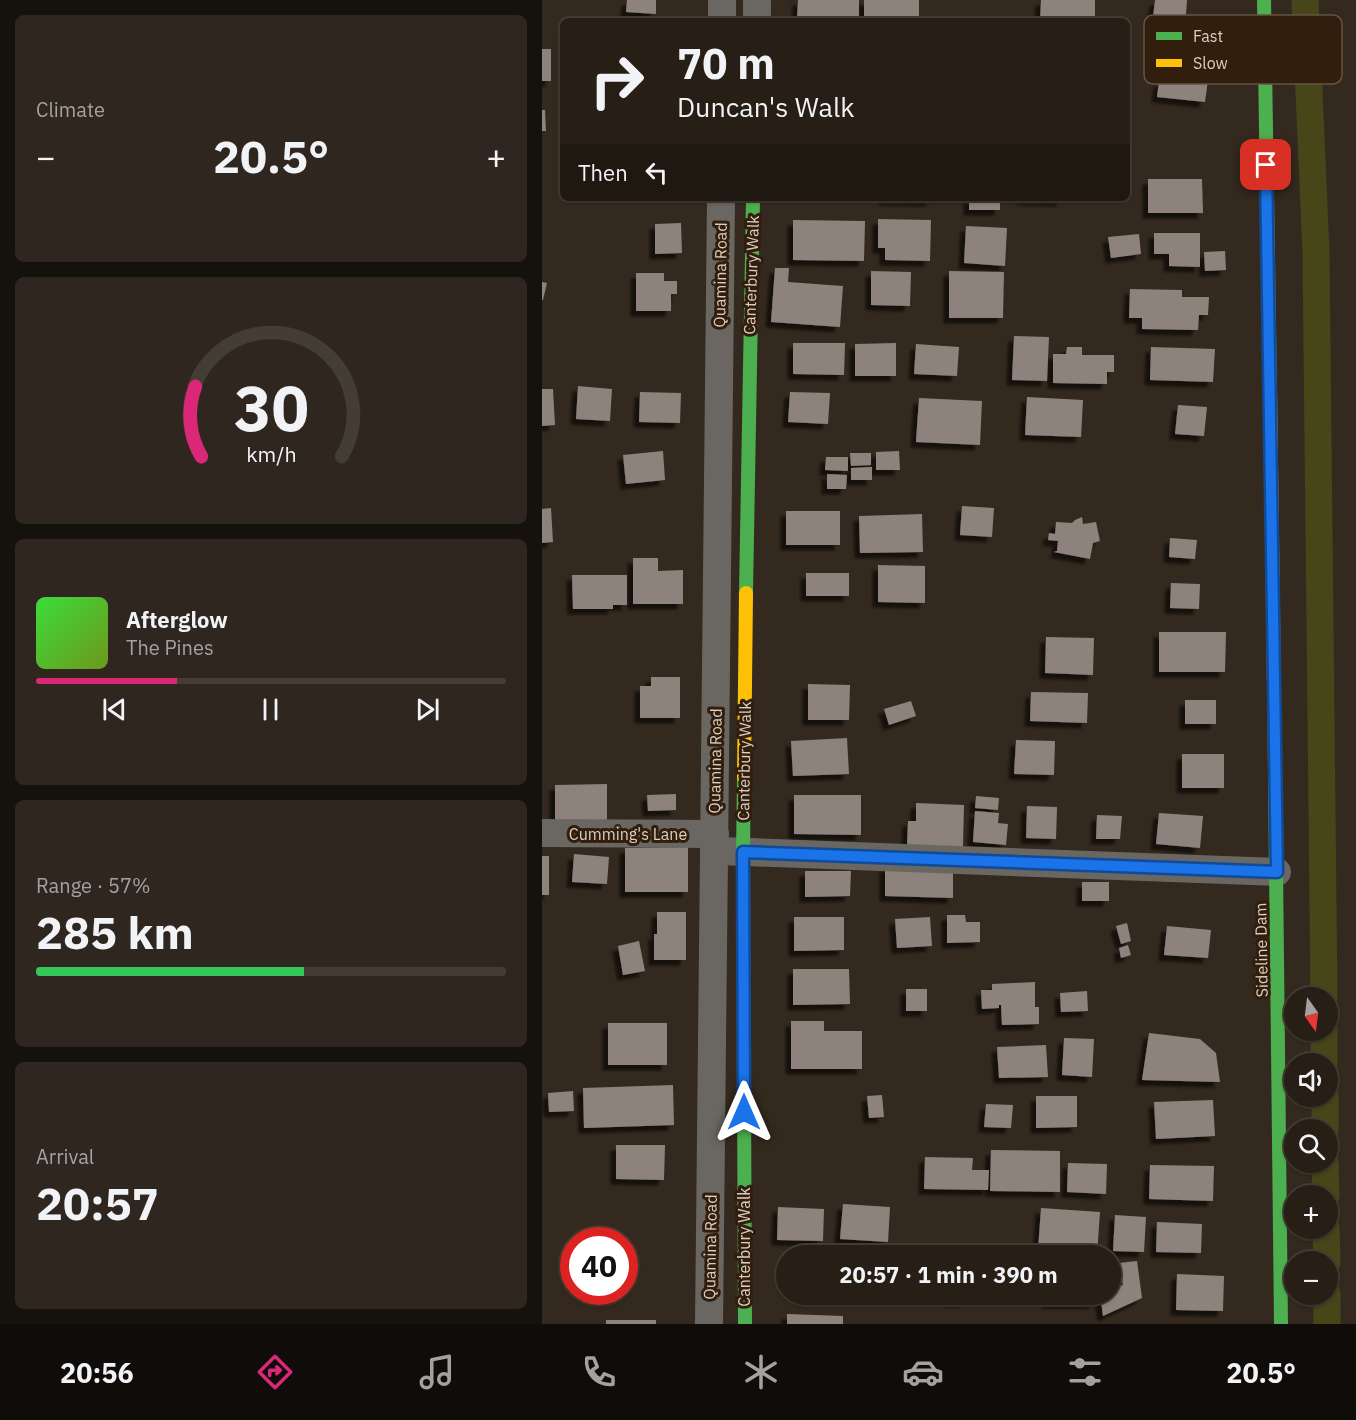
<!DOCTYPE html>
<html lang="en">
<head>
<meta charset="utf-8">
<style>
	:root { --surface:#271f16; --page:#2f271f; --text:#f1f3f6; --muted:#a4a2a1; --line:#433d35; --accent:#db2777 }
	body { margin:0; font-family:"IBM Plex Sans",sans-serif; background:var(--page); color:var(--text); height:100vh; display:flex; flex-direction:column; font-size:22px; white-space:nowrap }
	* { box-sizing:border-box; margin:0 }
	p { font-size:20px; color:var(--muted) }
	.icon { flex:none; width:33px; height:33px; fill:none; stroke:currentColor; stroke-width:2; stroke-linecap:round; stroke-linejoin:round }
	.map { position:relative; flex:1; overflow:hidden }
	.drawer { display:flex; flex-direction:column; gap:15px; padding:15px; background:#15110c; width:542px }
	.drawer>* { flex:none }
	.top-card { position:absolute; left:18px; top:18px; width:570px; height:183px; border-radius:9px; box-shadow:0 2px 4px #0004,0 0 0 2px var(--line); background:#271f16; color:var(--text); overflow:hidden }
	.needle { width:39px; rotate:166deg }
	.tools { position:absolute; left:742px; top:987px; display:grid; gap:12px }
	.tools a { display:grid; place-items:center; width:54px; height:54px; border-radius:50%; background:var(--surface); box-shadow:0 2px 4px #0004,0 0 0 2px var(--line); font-size:30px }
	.speed { position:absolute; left:18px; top:1227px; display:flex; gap:12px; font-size:30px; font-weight:700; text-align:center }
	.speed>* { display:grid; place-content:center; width:78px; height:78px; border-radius:50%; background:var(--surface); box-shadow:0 2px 4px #0004,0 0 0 2px var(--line); line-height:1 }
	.speed .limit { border:9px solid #d22; background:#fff; color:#111 }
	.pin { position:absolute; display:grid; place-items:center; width:51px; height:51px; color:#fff; margin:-26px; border-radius:12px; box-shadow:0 3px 9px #0006 }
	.me { position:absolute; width:66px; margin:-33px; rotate:0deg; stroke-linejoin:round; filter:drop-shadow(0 0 4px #0008) }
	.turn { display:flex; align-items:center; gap:21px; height:126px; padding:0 18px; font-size:27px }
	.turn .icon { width:78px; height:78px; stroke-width:2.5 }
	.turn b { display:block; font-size:42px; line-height:51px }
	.then { display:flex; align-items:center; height:57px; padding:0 18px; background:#0003; gap:12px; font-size:22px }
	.big { font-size:45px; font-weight:700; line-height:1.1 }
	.drawer .widget { flex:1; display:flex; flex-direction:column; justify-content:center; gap:9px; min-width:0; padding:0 21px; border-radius:9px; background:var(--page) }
	.drawer .dial { align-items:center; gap:0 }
	.dial svg { height:156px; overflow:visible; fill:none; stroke:var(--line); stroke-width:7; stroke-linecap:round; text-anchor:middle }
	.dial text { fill:var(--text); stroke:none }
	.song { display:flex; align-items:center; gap:18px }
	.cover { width:72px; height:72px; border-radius:9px; background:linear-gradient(135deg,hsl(120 70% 55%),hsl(80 70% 35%)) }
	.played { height:6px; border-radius:3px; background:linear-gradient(90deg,var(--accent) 30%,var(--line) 30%) }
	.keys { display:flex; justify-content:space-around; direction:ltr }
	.heat { display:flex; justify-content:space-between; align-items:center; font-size:33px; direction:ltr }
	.charge { height:9px; border-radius:4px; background:linear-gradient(90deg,#34c759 57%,var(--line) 0) }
	.trip { position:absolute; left:234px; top:1245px; width:345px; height:60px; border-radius:30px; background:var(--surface); box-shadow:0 2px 4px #0004,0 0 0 2px var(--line); font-weight:700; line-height:60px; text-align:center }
	.tabs { display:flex; height:96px; justify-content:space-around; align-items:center; background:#100c09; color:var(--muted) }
	.tabs .icon { width:42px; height:42px }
	.tabs .on { color:var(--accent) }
	.tabs b { font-size:27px; color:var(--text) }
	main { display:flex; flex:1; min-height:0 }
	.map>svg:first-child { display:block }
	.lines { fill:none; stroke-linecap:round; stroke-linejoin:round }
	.canal { stroke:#464619; stroke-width:27 }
	.building { fill:#8e827c; filter:url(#shadow) }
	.street { stroke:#6a6762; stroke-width:28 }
	.fast { stroke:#4caf50; stroke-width:14 }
	.slow { stroke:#ffc107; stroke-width:14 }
	.route-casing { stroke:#114b97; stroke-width:15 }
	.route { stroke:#1a73e8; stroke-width:10 }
	.labels { text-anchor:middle; stroke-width:6; stroke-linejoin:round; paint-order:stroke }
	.street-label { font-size:16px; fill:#dccec3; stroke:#321e0c }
	.key { fill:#321e0c; stroke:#655343; stroke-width:1.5 }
	.key-label { font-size:16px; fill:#dccec3 }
</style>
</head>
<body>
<main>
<section class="drawer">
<div class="widget"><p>Climate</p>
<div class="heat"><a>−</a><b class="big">20.5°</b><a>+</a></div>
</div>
<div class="widget dial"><svg viewBox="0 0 100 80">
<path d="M14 69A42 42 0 1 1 86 69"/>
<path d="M14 69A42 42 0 0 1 11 33" stroke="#db2777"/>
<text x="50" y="56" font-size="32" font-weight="700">30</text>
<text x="50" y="72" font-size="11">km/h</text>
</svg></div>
<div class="widget">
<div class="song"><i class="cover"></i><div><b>Afterglow</b><p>The Pines</p></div></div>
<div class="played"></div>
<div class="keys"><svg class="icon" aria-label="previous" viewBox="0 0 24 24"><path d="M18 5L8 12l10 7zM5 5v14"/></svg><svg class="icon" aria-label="pause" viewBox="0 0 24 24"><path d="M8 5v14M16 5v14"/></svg><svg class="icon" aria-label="next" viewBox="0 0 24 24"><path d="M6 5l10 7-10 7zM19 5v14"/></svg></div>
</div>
<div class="widget"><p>Range · 57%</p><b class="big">285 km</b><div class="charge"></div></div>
<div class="widget"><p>Arrival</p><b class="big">20:57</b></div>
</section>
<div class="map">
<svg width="815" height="1324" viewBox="0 0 815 1324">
	<defs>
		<filter id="shadow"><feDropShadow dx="-5.5" dy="5.5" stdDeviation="1.5" flood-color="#0009"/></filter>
	</defs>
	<rect width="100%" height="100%" fill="#34291e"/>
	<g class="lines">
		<!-- canal -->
		<g class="canal">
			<path d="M763,0L774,252L782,998"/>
			<path d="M782,1030V1064"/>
			<path d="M783,1096V1130"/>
			<path d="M783,1162L784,1196"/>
			<path d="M784,1228L785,1262"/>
			<path d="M785,1294V1324"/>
		</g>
	</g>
	<!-- building -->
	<g class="building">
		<path d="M85,0H114V14L84,12Z"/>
		<path d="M256,0H317V19H255Z"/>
		<rect x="322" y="0" width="55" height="19"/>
		<path d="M499,0H553V21H498Z"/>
		<path d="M613,0H645L643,29L610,26Z"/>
		<rect x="0" y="49" width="9" height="32"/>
		<path d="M633,66L655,67L653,80H666L663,102L615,97L617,81L632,82Z"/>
		<path d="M0,110H3L4,131H0Z"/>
		<path d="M606,179H660L661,213H606Z"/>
		<path d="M342,198H390V201L342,200Z"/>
		<rect x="427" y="198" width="31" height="12"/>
		<path d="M480,198H520V201L480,200Z"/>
		<path d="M336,219L389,220L388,261L343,260V248H336Z"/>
		<path d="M251,220L323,221L322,261L251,260Z"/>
		<path d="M139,223L140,253L113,254V224Z"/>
		<path d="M424,226L465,228L463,266L422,263Z"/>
		<path d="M612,233H658V267L627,266V254H612Z"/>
		<path d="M597,234L599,254L569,258L566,237Z"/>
		<path d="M683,251L684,270L663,271L662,252Z"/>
		<path d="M233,268H247L246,282L301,286L298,327L229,322Z"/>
		<path d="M329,271L369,272L368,306L329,305Z"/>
		<path d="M407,271L462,272L461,318H407Z"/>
		<path d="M94,273H122V281H135V294H129V311H94Z"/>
		<path d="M0,282L5,283L1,300H0Z"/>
		<path d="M588,289L640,290V297H667L666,315H657L656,330L600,329V318H587Z"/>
		<path d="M472,336L507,337L505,381L470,380Z"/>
		<path d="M251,343H303L302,375L251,374Z"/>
		<path d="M354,343V376H313V344Z"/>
		<path d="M374,344L417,347L415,376L372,374Z"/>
		<path d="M525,347H540V355H572V372H565V384L511,383V354H524Z"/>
		<path d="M609,347L673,349L671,382L608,380Z"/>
		<path d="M36,386L70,389L68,421L34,419Z"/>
		<path d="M0,389H11L13,425L0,426Z"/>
		<path d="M98,392L139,393L138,423L97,422Z"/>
		<path d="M248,392L288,393L286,424L246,422Z"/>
		<path d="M485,397L541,400L539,437L483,435Z"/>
		<path d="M377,398L440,401L438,445L374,442Z"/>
		<path d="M636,405L665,407L662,436L633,434Z"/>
		<path d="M121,451L123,480L84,484L81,455Z"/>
		<path d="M357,451L358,470H334V452Z"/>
		<path d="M308,453H329V465L309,466Z"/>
		<path d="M284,457H306V471L283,470Z"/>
		<path d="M330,467V480H309V468Z"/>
		<path d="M285,474L305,475L304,489H285Z"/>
		<path d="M420,506L452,508L450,537L418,535Z"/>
		<path d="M9,508L11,542L0,543V509Z"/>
		<rect x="244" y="511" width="54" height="34"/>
		<path d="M380,514L381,552L318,553L317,516Z"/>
		<path d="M540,517L541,524L554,522L558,541L551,543L548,559L512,552L515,551L516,541L506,540L507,533L513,534L514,522L530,523L533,520Z"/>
		<path d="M628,538L655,540L653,559L627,557Z"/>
		<path d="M91,558H116V571L141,570V604H91Z"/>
		<path d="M336,565L383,566V603L336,602Z"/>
		<rect x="264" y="573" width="43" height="23"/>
		<path d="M30,575H85V605H71V609H31Z"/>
		<path d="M629,583L658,584L657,609L628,608Z"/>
		<path d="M617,632H684L683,672H617Z"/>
		<path d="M504,637L552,638L551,675L503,673Z"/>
		<path d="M109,677H138V718H98V686H109Z"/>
		<path d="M266,684L308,685L307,720H266Z"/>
		<path d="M489,692L546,693L545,723L488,721Z"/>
		<rect x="643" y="700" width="31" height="24"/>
		<path d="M369,701L374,716L347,725L342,709Z"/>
		<path d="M305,738L307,774L251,776L249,741Z"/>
		<path d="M474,740L513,741L512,775L472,774Z"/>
		<rect x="640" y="754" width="42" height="34"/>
		<path d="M65,784V823H13V785Z"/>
		<path d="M134,794V810L106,811L105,795Z"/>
		<path d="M252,795H319V835L252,834Z"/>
		<path d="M434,796L457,798L456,810L433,808Z"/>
		<path d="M374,803L422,805L421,847L365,845L366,821H374Z"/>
		<path d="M485,806L515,807L514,839L484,838Z"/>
		<path d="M433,811L457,813L456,823L466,824L464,845L431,842Z"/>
		<path d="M617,813L661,816L658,848L614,844Z"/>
		<path d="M555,815L580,816L578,839H554Z"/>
		<path d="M146,847V892H83V848Z"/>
		<path d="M32,854L67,857L65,884L30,882Z"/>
		<rect x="0" y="856" width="7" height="39"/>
		<path d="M343,866L411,867V898L343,896Z"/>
		<path d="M263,871H309L308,896L263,897Z"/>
		<rect x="540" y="882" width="27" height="19"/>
		<path d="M115,912H144V960H112V934H115Z"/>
		<path d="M405,915H423L424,922H438V942L405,943Z"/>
		<path d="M252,917H302V950L252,951Z"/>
		<path d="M388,917L390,946L355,948L353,919Z"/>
		<path d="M585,923L589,941L579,944L574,926Z"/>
		<path d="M625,926L669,930L666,958L622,955Z"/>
		<path d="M97,941L103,971L81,975L76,946Z"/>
		<path d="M586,945L589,955L579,958L577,948Z"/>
		<path d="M251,969H307L308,1004L251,1005Z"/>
		<path d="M493,982V1007H497V1024L460,1025L459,1005H457V1008L440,1009L439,990H450V984Z"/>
		<rect x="364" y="989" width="21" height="22"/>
		<path d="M545,991L546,1011L519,1012L518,993Z"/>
		<path d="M249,1021H282V1031H320V1069H249Z"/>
		<rect x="66" y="1023" width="59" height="42"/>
		<path d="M607,1033L658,1039L674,1053L678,1082L600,1080Z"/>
		<path d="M522,1038L552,1039L550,1077L520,1075Z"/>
		<path d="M504,1045L506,1077L457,1078L455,1047Z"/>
		<path d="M131,1085L132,1125L42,1128L41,1088Z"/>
		<path d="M31,1091L32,1111L7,1112L6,1093Z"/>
		<path d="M340,1095L342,1117L327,1118L325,1096Z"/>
		<path d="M494,1096H535V1127L494,1128Z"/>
		<path d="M671,1100L673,1136L614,1139L612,1102Z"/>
		<path d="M444,1104L471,1105L469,1128L442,1127Z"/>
		<path d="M74,1145H123L122,1180L74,1179Z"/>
		<path d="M449,1150L518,1151V1192L448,1191Z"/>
		<path d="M383,1157L431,1158L430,1170H447L446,1190L382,1189Z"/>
		<path d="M526,1163L565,1164L564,1194L525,1192Z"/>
		<path d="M608,1165L672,1166L671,1201L607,1199Z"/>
		<path d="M301,1204L348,1207L346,1242L298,1239Z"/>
		<path d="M236,1207L282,1209L281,1241L235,1240Z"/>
		<path d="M499,1208L558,1212L555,1254L496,1250Z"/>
		<path d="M573,1215L604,1217L602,1252L571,1251Z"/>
		<path d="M615,1222L660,1224L659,1253L614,1252Z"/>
		<path d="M595,1261L600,1298L561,1316L558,1294H568V1287L581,1285L577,1263Z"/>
		<path d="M635,1274L682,1276L681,1311L634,1310Z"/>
		<rect x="409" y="1294" width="13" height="8"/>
		<rect x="506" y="1294" width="46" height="9"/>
		<path d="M245,1314L301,1316V1324H245Z"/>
		<rect x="64" y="1320" width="50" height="4"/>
	</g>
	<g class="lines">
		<!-- street -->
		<g class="street">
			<path d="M180,21V0"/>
			<path d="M215,21V0"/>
			<path d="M0,833L173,834"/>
			<path d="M179,851L735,872"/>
			<path d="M167,1324L179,198"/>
		</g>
		<!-- fast -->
		<g class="fast">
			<path d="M722,0L728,388"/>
			<path d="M204,593L211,198"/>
			<path d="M732,685L739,1324"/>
			<path d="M202,777L201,852L203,1324"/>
		</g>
		<!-- slow -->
		<g class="slow">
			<path d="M728,388L732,685"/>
			<path d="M202,777L204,593"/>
		</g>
	</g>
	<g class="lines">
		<defs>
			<path id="route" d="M202,1112L201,852L735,872L724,165"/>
		</defs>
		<!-- route casing -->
		<use href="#route" class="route-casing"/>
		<!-- route -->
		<use href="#route" class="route"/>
	</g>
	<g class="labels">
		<!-- street labels -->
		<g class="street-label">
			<text transform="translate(178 275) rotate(-89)" y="6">Quamina Road</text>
			<text transform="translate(209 275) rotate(-88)" y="6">Canterbury Walk</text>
			<text transform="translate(173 761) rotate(-89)" y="6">Quamina Road</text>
			<text transform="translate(202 761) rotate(-89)" y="6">Canterbury Walk</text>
			<text x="86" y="840">Cumming's Lane</text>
			<text transform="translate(719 950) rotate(-91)" y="6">Sideline Dam</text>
			<text transform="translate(168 1247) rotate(-89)" y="6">Quamina Road</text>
			<text transform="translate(202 1247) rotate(-90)" y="6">Canterbury Walk</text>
		</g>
	</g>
	<!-- legend -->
	<rect x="602" y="15" width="198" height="69" rx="9" class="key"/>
	<rect x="614" y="32" width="26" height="8" fill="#4caf50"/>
	<rect x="614" y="59" width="26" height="8" fill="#ffc107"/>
	<g class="key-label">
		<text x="651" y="42">Fast</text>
		<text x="651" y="69">Slow</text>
	</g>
</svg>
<div class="tools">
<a><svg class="needle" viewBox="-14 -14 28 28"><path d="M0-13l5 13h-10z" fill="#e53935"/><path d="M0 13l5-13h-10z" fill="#a4a2a1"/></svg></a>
<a><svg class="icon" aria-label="sound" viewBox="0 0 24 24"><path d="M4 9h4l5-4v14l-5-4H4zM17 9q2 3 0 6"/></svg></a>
<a><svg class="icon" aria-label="search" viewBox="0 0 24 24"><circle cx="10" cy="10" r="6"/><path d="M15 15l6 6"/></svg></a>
<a>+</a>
<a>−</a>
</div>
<div class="speed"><div class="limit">40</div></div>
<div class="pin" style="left:724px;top:165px;background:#d93025"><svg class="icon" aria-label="arrive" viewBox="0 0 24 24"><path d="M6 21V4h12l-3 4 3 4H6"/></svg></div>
<svg class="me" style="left:202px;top:1112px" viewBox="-20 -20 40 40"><path d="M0-17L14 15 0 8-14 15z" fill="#1a73e8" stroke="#fff" stroke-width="4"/></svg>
<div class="trip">20:57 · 1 min · 390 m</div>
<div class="top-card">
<div class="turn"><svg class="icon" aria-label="right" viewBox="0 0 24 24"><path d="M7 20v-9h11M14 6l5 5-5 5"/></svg><div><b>70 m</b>Duncan's Walk</div></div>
<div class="then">Then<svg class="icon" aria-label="left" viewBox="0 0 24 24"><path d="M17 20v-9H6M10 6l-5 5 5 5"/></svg></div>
</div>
</div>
</main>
<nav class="tabs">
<b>20:56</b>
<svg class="icon on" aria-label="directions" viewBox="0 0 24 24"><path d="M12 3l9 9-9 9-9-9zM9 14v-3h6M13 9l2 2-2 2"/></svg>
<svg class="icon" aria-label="music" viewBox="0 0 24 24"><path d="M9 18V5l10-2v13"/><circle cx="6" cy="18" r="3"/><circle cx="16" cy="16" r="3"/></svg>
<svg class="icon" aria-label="phone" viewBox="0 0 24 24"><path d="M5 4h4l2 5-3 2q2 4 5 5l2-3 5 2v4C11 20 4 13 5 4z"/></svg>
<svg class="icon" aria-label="climate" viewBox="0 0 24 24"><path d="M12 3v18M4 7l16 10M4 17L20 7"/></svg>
<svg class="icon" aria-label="car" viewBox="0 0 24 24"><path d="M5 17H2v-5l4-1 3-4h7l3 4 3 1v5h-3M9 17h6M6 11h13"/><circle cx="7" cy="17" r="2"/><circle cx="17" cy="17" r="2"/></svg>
<svg class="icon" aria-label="filters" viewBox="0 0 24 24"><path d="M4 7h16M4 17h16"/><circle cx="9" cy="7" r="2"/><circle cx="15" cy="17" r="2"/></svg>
<b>20.5°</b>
</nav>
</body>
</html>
